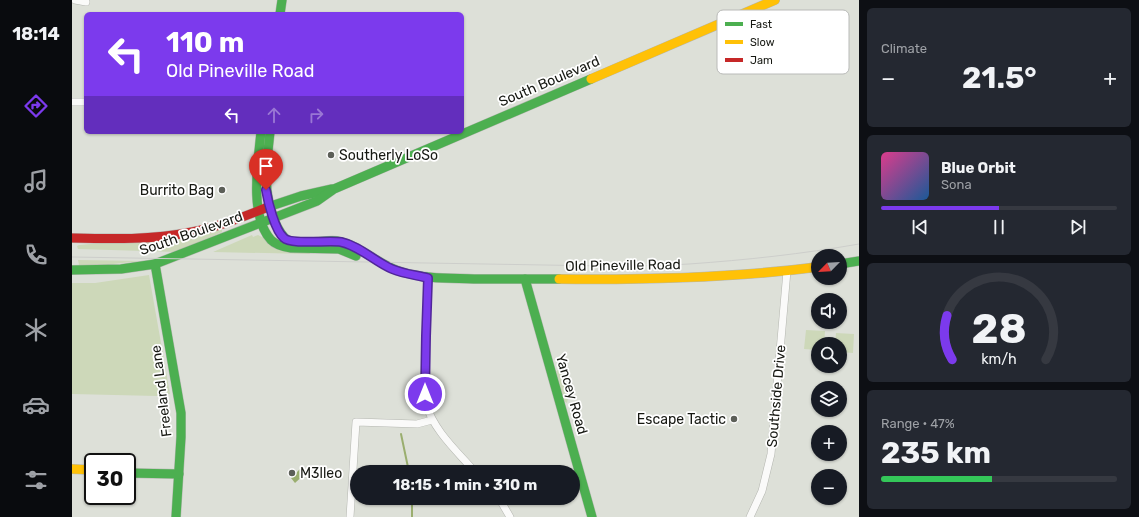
<!DOCTYPE html>
<html lang="en">
<head>
<meta charset="utf-8">
<style>
	:root { --surface:#171b24; --page:#242831; --text:#f1f3f6; --muted:#9ea1a6; --line:#363941; --accent:#7c3aed }
	body { margin:0; font-family:Rubik,sans-serif; background:var(--page); color:var(--text); height:100vh; display:flex; flex-direction:column; font-size:15px; white-space:nowrap }
	* { box-sizing:border-box; margin:0 }
	p { font-size:13px; color:var(--muted) }
	.icon { flex:none; width:22px; height:22px; fill:none; stroke:currentColor; stroke-width:2; stroke-linecap:round; stroke-linejoin:round }
	.map { position:relative; flex:1; overflow:hidden }
	.drawer { display:flex; flex-direction:column; gap:8px; padding:8px; background:#0d0f14; width:280px }
	.drawer>* { flex:none }
	.top-card { position:absolute; left:12px; top:12px; width:380px; height:122px; border-radius:6px; box-shadow:0 1px 3px #0004; background:#7c3aed; color:#fff; overflow:hidden }
	.needle { width:26px; rotate:246deg }
	.fabs { position:absolute; left:739px; top:249px; display:grid; gap:8px }
	.fabs a { display:grid; place-items:center; width:36px; height:36px; border-radius:50%; background:var(--surface); box-shadow:0 1px 3px #0004; font-size:20px }
	.speed { position:absolute; left:12px; top:453px; display:flex; gap:8px; font-size:20px; font-weight:700; text-align:center }
	.speed>* { display:grid; place-content:center; width:52px; height:52px; border-radius:50%; background:var(--surface); box-shadow:0 1px 3px #0004; line-height:1 }
	.speed .limit { border:2px solid #111; border-radius:6px; background:#fff; color:#111 }
	.pin { position:absolute; display:grid; place-items:center; width:34px; height:34px; color:#fff; margin:-41px -17px; border-radius:50% 50% 50% 0; rotate:-45deg; box-shadow:0 0 4px #0007 }
	.pin .icon { rotate:45deg }
	.me { position:absolute; width:44px; margin:-22px; rotate:0deg; stroke-linejoin:round; filter:drop-shadow(0 0 3px #0008) }
	.turn { display:flex; align-items:center; gap:14px; height:84px; padding:0 16px; font-size:18px }
	.turn .icon { width:52px; height:52px; stroke-width:2.5 }
	.turn b { display:block; font-size:28px; line-height:34px }
	.lanes { display:flex; align-items:center; height:38px; padding:0 16px; background:#0003; justify-content:center; gap:20px; direction:ltr }
	.lanes .off { opacity:.35 }
	.big { font-size:30px; font-weight:700; line-height:1.1 }
	.drawer .tile { flex:1; display:flex; flex-direction:column; justify-content:center; gap:6px; min-width:0; padding:0 14px; border-radius:6px; background:var(--page) }
	.drawer .dial { align-items:center; gap:0 }
	.dial svg { height:104px; overflow:visible; fill:none; stroke:var(--line); stroke-width:7; stroke-linecap:round; text-anchor:middle }
	.dial text { fill:var(--text); stroke:none }
	.song { display:flex; align-items:center; gap:12px }
	.cover { width:48px; height:48px; border-radius:6px; background:linear-gradient(135deg,hsl(330 70% 55%),hsl(210 70% 35%)) }
	.played { height:4px; border-radius:2px; background:linear-gradient(90deg,var(--accent) 50%,var(--line) 50%) }
	.keys { display:flex; justify-content:space-around; direction:ltr }
	.heat { display:flex; justify-content:space-between; align-items:center; font-size:22px; direction:ltr }
	.charge { height:6px; border-radius:3px; background:linear-gradient(90deg,#34c759 47%,var(--line) 0) }
	.trip { position:absolute; left:278px; top:465px; width:230px; height:40px; border-radius:20px; background:var(--surface); box-shadow:0 1px 3px #0004; font-weight:700; line-height:40px; text-align:center }
	main { display:flex; flex:1; min-height:0 }
	.tabs { display:flex; flex-direction:column; width:72px; justify-content:space-around; align-items:center; background:#090b0e; color:var(--muted) }
	.tabs .icon { width:28px; height:28px }
	.tabs .on { color:var(--accent) }
	.tabs b { font-size:18px; color:var(--text) }
	.map>svg:first-child { display:block }
	.green { fill:#cdd8b9 }
	.water { fill:#9aae6f }
	.lines { fill:none; stroke-linecap:round; stroke-linejoin:round }
	.stream { stroke:#9aae6f; stroke-width:2 }
	.street-casing { stroke:#b4b6b0; stroke-width:8 }
	.fast-casing { stroke:#b4b6b0; stroke-width:10 }
	.slow-casing { stroke:#b4b6b0; stroke-width:10 }
	.jam-casing { stroke:#b4b6b0; stroke-width:10 }
	.street { stroke:#fafaf9; stroke-width:7 }
	.fast { stroke:#4caf50; stroke-width:9 }
	.slow { stroke:#ffc107; stroke-width:9 }
	.jam { stroke:#c62828; stroke-width:9 }
	.tram { stroke:#cdcecb; stroke-width:1 }
	.route-casing { stroke:#51269a; stroke-width:10 }
	.route { stroke:#7c3aed; stroke-width:7 }
	.poi-dot { fill:#5c5f58; stroke:#fff; stroke-width:1.5 }
	.labels { text-anchor:middle; stroke-width:3.5; stroke-linejoin:round; paint-order:stroke }
	.street-label { font-size:14px; fill:#171913; stroke:#fff }
	.poi-label { font-size:14px; fill:#171913; stroke:#fff; text-anchor:start }
	.key { fill:#fff; stroke:#b9bab8; stroke-width:1 }
	.key-label { font-size:11px; fill:#171913 }
</style>
</head>
<body>
<main>
<nav class="tabs">
<b>18:14</b>
<svg class="icon on" aria-label="directions" viewBox="0 0 24 24"><path d="M12 3l9 9-9 9-9-9zM9 14v-3h6M13 9l2 2-2 2"/></svg>
<svg class="icon" aria-label="music" viewBox="0 0 24 24"><path d="M9 18V5l10-2v13"/><circle cx="6" cy="18" r="3"/><circle cx="16" cy="16" r="3"/></svg>
<svg class="icon" aria-label="phone" viewBox="0 0 24 24"><path d="M5 4h4l2 5-3 2q2 4 5 5l2-3 5 2v4C11 20 4 13 5 4z"/></svg>
<svg class="icon" aria-label="climate" viewBox="0 0 24 24"><path d="M12 3v18M4 7l16 10M4 17L20 7"/></svg>
<svg class="icon" aria-label="car" viewBox="0 0 24 24"><path d="M5 17H2v-5l4-1 3-4h7l3 4 3 1v5h-3M9 17h6M6 11h13"/><circle cx="7" cy="17" r="2"/><circle cx="17" cy="17" r="2"/></svg>
<svg class="icon" aria-label="filters" viewBox="0 0 24 24"><path d="M4 7h16M4 17h16"/><circle cx="9" cy="7" r="2"/><circle cx="15" cy="17" r="2"/></svg>
</nav>
<div class="map">
<svg width="787" height="517" viewBox="0 0 787 517">
	<rect width="100%" height="100%" fill="#dde0d8"/>
	<!-- green -->
	<g class="green">
		<path d="M150,229V232L105,252L6,249L5,246L7,245L29,243Z"/>
		<path d="M180,235L181,237L186,235L192,238L237,251L238,254L141,252Z"/>
		<path d="M6,260L69,261L32,265H7Z"/>
		<path d="M77,275L98,394L85,396L0,394V283H23Z"/>
		<path d="M734,330L753,331L752,344H746V350L732,349Z"/>
		<path d="M764,333L782,334L781,353L768,352V344H763Z"/>
		<path d="M489,369C492,380 499,391 495,403L492,401L484,371Z"/>
	</g>
	<!-- water -->
	<path class="water" d="M230,467L235,472L223,483L219,478Z"/>
	<g class="lines">
		<!-- stream -->
		<g class="stream">
			<path d="M329,434L337,472"/>
			<path d="M340,517V498"/>
		</g>
		<defs>
			<g id="street">
				<path d="M3,0L14,2"/>
				<path d="M0,102H14"/>
				<path d="M356,278L354,336V404C362,431 385,451 403,472"/>
				<path d="M427,498L438,517"/>
				<path d="M278,517L284,422L345,424L360,420"/>
				<path d="M678,517L690,491L699,454L715,271"/>
			</g>
			<g id="fast">
				<path d="M208,14L210,0"/>
				<path d="M189,132C186,162 177,216 199,240C204,245 212,247 219,248L267,249L284,256"/>
				<path d="M198,132C195,162 190,186 201,216C203,223 207,231 212,237C222,248 251,239 265,241C289,245 307,266 330,272C354,279 378,278 402,279C431,279 459,279 487,279"/>
				<path d="M196,207L229,196L260,189"/>
				<path d="M83,264L109,413V437L104,517"/>
				<path d="M768,264L787,261"/>
				<path d="M0,270L49,269L83,264L245,201L262,189L519,79"/>
				<path d="M453,279L520,517"/>
				<path d="M55,473L107,474"/>
			</g>
			<g id="slow">
				<path d="M519,79L703,0"/>
				<path d="M487,279C574,280 660,278 746,267"/>
				<path d="M0,469L21,470"/>
			</g>
			<path id="jam" d="M0,238C40,239 80,240 120,232C146,227 171,217 196,207"/>
		</defs>
		<!-- street casing -->
		<use href="#street" class="street-casing"/>
		<!-- fast casing -->
		<use href="#fast" class="fast-casing"/>
		<!-- slow casing -->
		<use href="#slow" class="slow-casing"/>
		<!-- jam casing -->
		<use href="#jam" class="jam-casing"/>
		<!-- street -->
		<use href="#street" class="street"/>
		<!-- fast -->
		<use href="#fast" class="fast"/>
		<!-- slow -->
		<use href="#slow" class="slow"/>
		<!-- jam -->
		<use href="#jam" class="jam"/>
		<!-- tram -->
		<path class="tram" d="M0,257L531,266C559,266 588,266 617,264C674,260 730,254 787,244"/>
	</g>
	<g class="lines">
		<defs>
			<path id="route" d="M194,190C196,202 203,231 212,238C219,245 257,240 269,242C288,246 303,262 320,269C332,274 344,275 356,278L354,336L353,394"/>
		</defs>
		<!-- route casing -->
		<use href="#route" class="route-casing"/>
		<!-- route -->
		<use href="#route" class="route"/>
	</g>
	<!-- markers -->
	<g class="poi-dot">
		<circle cx="259" cy="155" r="4"/>
		<circle cx="150" cy="190" r="4"/>
		<circle cx="662" cy="419" r="4"/>
		<circle cx="220" cy="473" r="4"/>
	</g>
	<g class="labels">
		<!-- street labels -->
		<g class="street-label">
			<text transform="translate(477 81) rotate(-23)" y="5">South Boulevard</text>
			<text transform="translate(119 233) rotate(-19)" y="5">South Boulevard</text>
			<text transform="translate(551 265) rotate(-1)" y="5">Old Pineville Road</text>
			<text transform="translate(89 391) rotate(-97)" y="5">Freeland Lane</text>
			<text transform="translate(500 394) rotate(74)" y="5">Yancey Road</text>
			<text transform="translate(704 396) rotate(-85)" y="5">Southside Drive</text>
		</g>
		<!-- poi labels -->
		<g class="poi-label">
			<text x="267" y="160">Southerly LoSo</text>
			<text x="142" y="195" text-anchor="end">Burrito Bag</text>
			<text x="654" y="424" text-anchor="end">Escape Tactic</text>
			<text x="228" y="478">M3lleo</text>
		</g>
	</g>
	<!-- legend -->
	<rect x="645" y="10" width="132" height="64" rx="6" class="key"/>
	<rect x="653" y="22" width="18" height="4" fill="#4caf50"/>
	<rect x="653" y="40" width="18" height="4" fill="#ffc107"/>
	<rect x="653" y="58" width="18" height="4" fill="#c62828"/>
	<g class="key-label">
		<text x="678" y="28">Fast</text>
		<text x="678" y="46">Slow</text>
		<text x="678" y="64">Jam</text>
	</g>
</svg>
<div class="fabs">
<a><svg class="needle" viewBox="-14 -14 28 28"><path d="M0-13l5 13h-10z" fill="#e53935"/><path d="M0 13l5-13h-10z" fill="#9ea1a6"/></svg></a>
<a><svg class="icon" aria-label="sound" viewBox="0 0 24 24"><path d="M4 9h4l5-4v14l-5-4H4zM17 9q2 3 0 6"/></svg></a>
<a><svg class="icon" aria-label="search" viewBox="0 0 24 24"><circle cx="10" cy="10" r="6"/><path d="M15 15l6 6"/></svg></a>
<a><svg class="icon" aria-label="layers" viewBox="0 0 24 24"><path d="M12 4l9 5-9 5-9-5zM3 14l9 5 9-5"/></svg></a>
<a>+</a>
<a>−</a>
</div>
<div class="speed"><div class="limit">30</div></div>
<div class="pin" style="left:194px;top:190px;background:#d93025"><svg class="icon" aria-label="arrive" viewBox="0 0 24 24"><path d="M6 21V4h12l-3 4 3 4H6"/></svg></div>
<svg class="me" style="left:353px;top:394px" viewBox="-20 -20 40 40"><circle r="17" fill="#7c3aed" stroke="#fff" stroke-width="3"/><path d="M0-11L8 9 0 5-8 9z" fill="#fff"/></svg>
<div class="trip">18:15 · 1 min · 310 m</div>
<div class="top-card">
<div class="turn"><svg class="icon" aria-label="left" viewBox="0 0 24 24"><path d="M17 20v-9H6M10 6l-5 5 5 5"/></svg><div><b>110 m</b>Old Pineville Road</div></div>
<div class="lanes"><svg class="icon" aria-label="left" viewBox="0 0 24 24"><path d="M17 20v-9H6M10 6l-5 5 5 5"/></svg><svg class="icon off" aria-label="ahead" viewBox="0 0 24 24"><path d="M12 20V5M6 11l6-6 6 6"/></svg><svg class="icon off" aria-label="right" viewBox="0 0 24 24"><path d="M7 20v-9h11M14 6l5 5-5 5"/></svg></div>
</div>
</div>
<section class="drawer">
<div class="tile"><p>Climate</p>
<div class="heat"><a>−</a><b class="big">21.5°</b><a>+</a></div>
</div>
<div class="tile">
<div class="song"><i class="cover"></i><div><b>Blue Orbit</b><p>Sona</p></div></div>
<div class="played"></div>
<div class="keys"><svg class="icon" aria-label="previous" viewBox="0 0 24 24"><path d="M18 5L8 12l10 7zM5 5v14"/></svg><svg class="icon" aria-label="pause" viewBox="0 0 24 24"><path d="M8 5v14M16 5v14"/></svg><svg class="icon" aria-label="next" viewBox="0 0 24 24"><path d="M6 5l10 7-10 7zM19 5v14"/></svg></div>
</div>
<div class="tile dial"><svg viewBox="0 0 100 80">
<path d="M14 69A42 42 0 1 1 86 69"/>
<path d="M14 69A42 42 0 0 1 10 35" stroke="#7c3aed"/>
<text x="50" y="56" font-size="32" font-weight="700">28</text>
<text x="50" y="72" font-size="11">km/h</text>
</svg></div>
<div class="tile"><p>Range · 47%</p><b class="big">235 km</b><div class="charge"></div></div>
</section>
</main>
</body>
</html>
